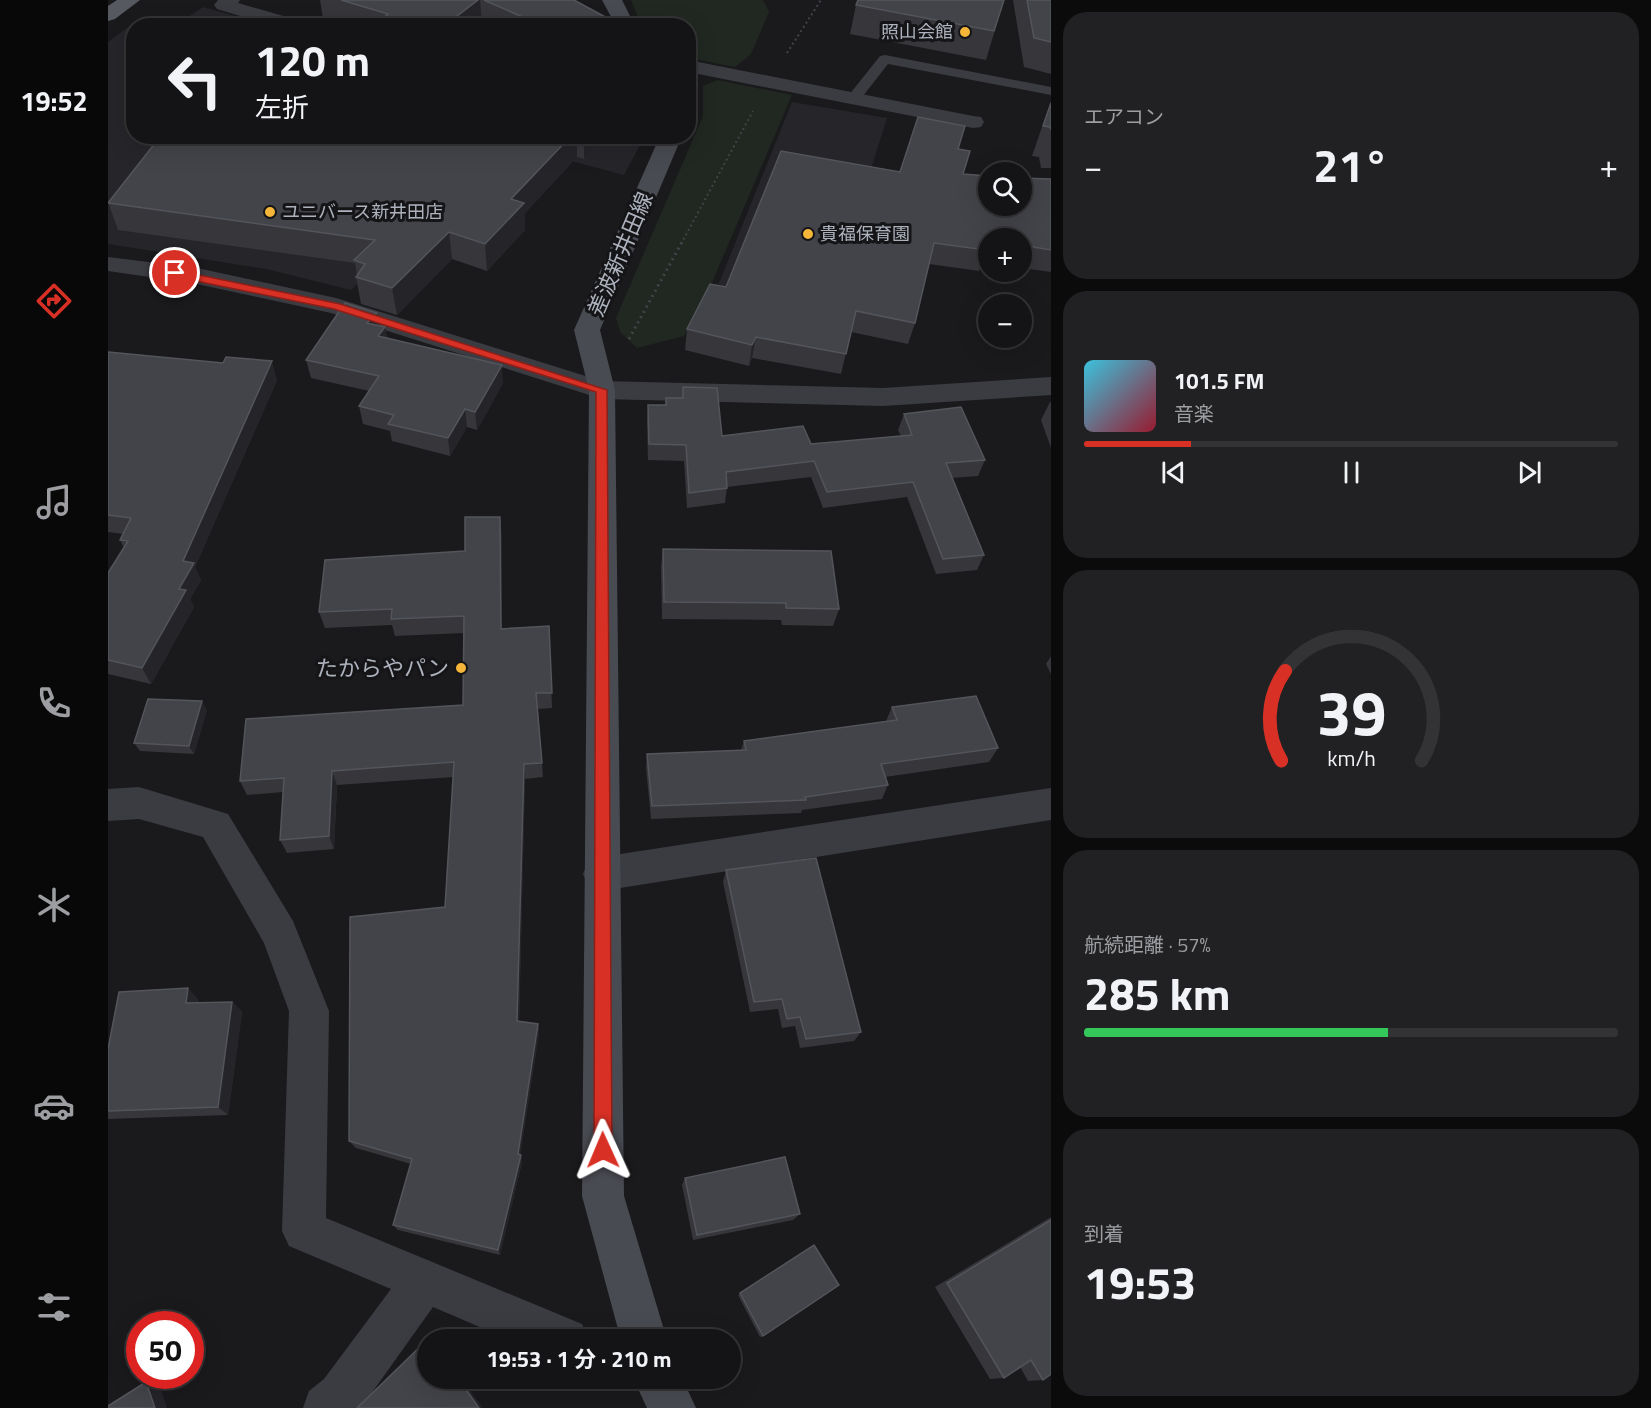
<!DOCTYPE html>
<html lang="ja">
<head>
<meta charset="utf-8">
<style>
	:root { --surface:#141416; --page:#212123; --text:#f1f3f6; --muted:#9d9ea1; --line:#333335; --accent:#d93025 }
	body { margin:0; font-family:"Titillium Web","Noto Sans JP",sans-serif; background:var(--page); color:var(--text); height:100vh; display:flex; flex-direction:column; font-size:22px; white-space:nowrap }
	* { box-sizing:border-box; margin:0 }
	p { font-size:20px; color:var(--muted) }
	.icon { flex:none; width:33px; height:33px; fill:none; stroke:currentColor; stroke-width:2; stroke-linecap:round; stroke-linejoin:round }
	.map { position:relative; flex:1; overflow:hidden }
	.panel { display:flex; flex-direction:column; gap:12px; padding:12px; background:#0b0b0c; width:600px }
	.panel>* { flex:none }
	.top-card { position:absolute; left:18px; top:18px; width:570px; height:126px; border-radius:24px; box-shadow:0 6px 24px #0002,0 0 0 2px var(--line); background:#141416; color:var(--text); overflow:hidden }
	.controls { position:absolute; left:870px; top:162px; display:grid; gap:12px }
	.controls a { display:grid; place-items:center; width:54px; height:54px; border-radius:50%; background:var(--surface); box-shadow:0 6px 24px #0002,0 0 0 2px var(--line); font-size:30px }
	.speed { position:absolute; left:18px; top:1311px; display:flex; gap:12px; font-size:30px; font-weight:700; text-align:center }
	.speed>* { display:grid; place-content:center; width:78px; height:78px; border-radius:50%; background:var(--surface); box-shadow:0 6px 24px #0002,0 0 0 2px var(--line); line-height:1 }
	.speed .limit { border:9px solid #d22; background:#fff; color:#111 }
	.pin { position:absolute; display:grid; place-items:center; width:51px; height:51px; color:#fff; margin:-26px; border:3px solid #fff; border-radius:50%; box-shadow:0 2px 6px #0007 }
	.me { position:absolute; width:66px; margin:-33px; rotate:359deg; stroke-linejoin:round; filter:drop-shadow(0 0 4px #0008) }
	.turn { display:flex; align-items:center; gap:21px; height:126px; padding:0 30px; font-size:27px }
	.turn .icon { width:78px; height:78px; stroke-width:2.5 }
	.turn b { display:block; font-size:42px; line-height:51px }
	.big { font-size:45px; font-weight:700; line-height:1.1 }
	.panel .widget { flex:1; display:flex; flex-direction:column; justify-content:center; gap:9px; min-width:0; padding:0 21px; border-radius:24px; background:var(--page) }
	.panel .dial { align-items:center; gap:0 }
	.dial svg { height:156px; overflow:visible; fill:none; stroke:var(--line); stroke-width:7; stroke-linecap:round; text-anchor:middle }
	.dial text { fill:var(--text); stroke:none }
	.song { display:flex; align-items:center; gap:18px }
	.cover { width:72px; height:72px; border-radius:9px; background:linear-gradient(135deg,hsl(190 70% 55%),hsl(350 70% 35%)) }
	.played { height:6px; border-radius:3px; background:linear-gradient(90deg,var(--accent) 20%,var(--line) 20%) }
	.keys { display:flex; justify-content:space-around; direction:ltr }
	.heat { display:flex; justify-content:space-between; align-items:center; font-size:33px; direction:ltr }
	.charge { height:9px; border-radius:4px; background:linear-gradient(90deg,#34c759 57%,var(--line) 0) }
	.trip { position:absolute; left:309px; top:1329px; width:324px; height:60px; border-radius:30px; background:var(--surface); box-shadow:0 6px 24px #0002,0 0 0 2px var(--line); font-weight:700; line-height:60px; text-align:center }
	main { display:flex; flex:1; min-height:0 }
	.menu { display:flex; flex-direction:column; width:108px; justify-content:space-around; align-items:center; background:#080809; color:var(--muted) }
	.menu .icon { width:42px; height:42px }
	.menu .selected { color:var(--accent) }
	.menu b { font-size:27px; color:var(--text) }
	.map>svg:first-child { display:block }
	.built { fill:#26262a }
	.green { fill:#202821 }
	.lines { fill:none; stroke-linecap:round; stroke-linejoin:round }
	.path-far1 { stroke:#414349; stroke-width:2; stroke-dasharray:2 3; stroke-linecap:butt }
	.path { stroke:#414349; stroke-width:3; stroke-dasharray:2 4; stroke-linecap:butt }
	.service { fill:#3b3c42; fill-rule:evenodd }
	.minor { fill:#3b3c42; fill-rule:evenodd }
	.tertiary { fill:#3b3c42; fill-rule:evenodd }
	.secondary { fill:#494b52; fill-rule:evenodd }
	.primary { fill:#575961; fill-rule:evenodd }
	.wall { fill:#36363b }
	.shaded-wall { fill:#252529 }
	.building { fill:#434449; stroke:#53555b; stroke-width:1.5 }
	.route { fill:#d93025; stroke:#8d1f18; stroke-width:1.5 }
	.poi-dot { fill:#f5b63a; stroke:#151518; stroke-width:2 }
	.labels { text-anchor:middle; stroke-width:6; stroke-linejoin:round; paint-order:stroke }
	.far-poi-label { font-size:18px; fill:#adb2bc; stroke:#151518; text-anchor:start }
	.street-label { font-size:22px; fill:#adb2bc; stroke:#151518 }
	.poi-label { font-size:22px; fill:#adb2bc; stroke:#151518; text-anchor:end }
</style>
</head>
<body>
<main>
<nav class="menu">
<b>19:52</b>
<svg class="icon selected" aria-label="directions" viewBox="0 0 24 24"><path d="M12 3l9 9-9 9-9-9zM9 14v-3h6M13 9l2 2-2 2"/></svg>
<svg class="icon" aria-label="music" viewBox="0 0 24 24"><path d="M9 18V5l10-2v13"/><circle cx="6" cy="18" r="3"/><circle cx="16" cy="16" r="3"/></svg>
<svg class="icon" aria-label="phone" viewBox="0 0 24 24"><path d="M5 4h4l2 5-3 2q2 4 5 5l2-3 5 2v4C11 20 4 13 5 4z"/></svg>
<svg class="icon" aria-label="climate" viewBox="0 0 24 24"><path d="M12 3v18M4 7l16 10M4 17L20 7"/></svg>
<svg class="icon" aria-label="car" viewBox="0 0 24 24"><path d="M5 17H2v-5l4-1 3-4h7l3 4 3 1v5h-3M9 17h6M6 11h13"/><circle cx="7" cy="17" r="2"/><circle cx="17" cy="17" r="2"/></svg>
<svg class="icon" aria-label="filters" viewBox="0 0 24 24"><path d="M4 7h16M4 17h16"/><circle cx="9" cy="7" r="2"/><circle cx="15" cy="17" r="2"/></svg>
</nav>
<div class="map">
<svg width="943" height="1408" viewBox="0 0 943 1408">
	<rect width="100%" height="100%" fill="#1a1a1d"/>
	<!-- built -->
	<g class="built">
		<path d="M95,7L160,25H68Z"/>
		<path d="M34,17L64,25L26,26V136L369,137L337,198L243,290L158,269L0,244V42Z"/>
		<path d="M684,102L779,118L761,175L745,315L609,288Z"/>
		<path d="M512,136L533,143L516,175L372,137Z"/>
	</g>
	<!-- green -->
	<g class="green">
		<path d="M523,0H655L661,12L643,54L627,67L581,58L580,26L538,25L531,19Z"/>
		<path d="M609,80L684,95L600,292L576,336L529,348L512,332L508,318L595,116V86Z"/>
	</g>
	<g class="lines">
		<!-- path-far1 -->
		<g class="path-far1">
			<path d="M679,53L713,0"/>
			<path d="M573,244L645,111"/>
		</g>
		<!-- path -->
		<path class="path" d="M521,339L574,242"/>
		<!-- service -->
		<path class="service" d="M777,55L943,87V95L780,64L751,101H741V95L772,56Z"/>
		<!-- minor -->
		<g class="minor">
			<path d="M110,0H132L130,3L196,22L198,26H166L109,9L106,5Z"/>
			<path d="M580,60L865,116L873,117L876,122L873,127L865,128L580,72Z"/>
			<path d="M535,136H566L571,142L568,147C557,149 542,146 535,136Z"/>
			<path d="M943,377V395L775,406L494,399L485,396L481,390L485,384L494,381L775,388Z"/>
			<path d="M31,787L120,814L185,921L221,1011L218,1218L474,1324L481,1340H402L325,1307L253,1408H195L201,1391L216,1379L283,1289L181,1246L174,1231L181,1011L156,943L95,837L31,819L0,821V789Z"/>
			<path d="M943,788V820L493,891L480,886L475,874L480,862L493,857Z"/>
		</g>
		<!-- tertiary -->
		<path class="tertiary" d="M0,257L89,268L228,298L503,384L507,390L503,396L494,399L223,313L89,284L0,271Z"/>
		<!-- secondary -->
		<g class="secondary">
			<path d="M494,0H514L527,26H508Z"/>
			<path d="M552,136H574L492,330L507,390L516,1196L559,1340H513L474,1196L481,390L466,330Z"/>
			<path d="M525,1378H574L588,1408H539Z"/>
		</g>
		<!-- primary -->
		<path class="primary" d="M9,0H32L7,19L0,21V6Z"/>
	</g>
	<!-- wall -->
	<g class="wall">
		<path d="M212,0H466L514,26H377L374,24L372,26H235L215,19Z"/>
		<path d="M896,0L878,60L742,34L748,5Z"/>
		<path d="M905,0H943V74L916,67Z"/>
		<path d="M943,101V168H933L931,157L924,156Z"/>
		<path d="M102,136H499L476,159L469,157L417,213V230L379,271L344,259L289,315L253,304L248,277L249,275L247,263L10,230L0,202L86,140Z"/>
		<path d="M850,149L855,174L943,179V272L914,268V238H880V263L874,262L871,271L821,264L807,323L800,344L743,332L733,374L644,358L641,366L577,350L579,329L618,287L792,172Z"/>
		<path d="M269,313L272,325L277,327L279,338L395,383L369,430L359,427L342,456L284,441L282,431L255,424L251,406L261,391L203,378L198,360Z"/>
		<path d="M0,352L169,380L87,567L93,580L82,599L86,607L43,684L0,674V573L16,548L12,540L15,534L0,532Z"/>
		<path d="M575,387L614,436L703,444L793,436L790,430L796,414L877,460L870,476L844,478L876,555L869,570L828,574L799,497L715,508L703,477L619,487L617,503L579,508L576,461L540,460L539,421L540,405H557L558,398H574Z"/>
		<path d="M942,402H943V448L933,420Z"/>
		<path d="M394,534V628L441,626L444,708L430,709L435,777L417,779L411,1021L430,1024L431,1033L412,1155L414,1162L392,1255L290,1230L285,1225L303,1164L248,1148L241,1141L337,907L346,777L229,785L226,849L179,853L172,840L175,792L139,795L132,781L355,705L356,633L287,636L284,625L217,628L211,612L357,551Z"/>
		<path d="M555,549L731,609L725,626L674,625L673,620L554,619L553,567Z"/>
		<path d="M943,656V674L938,664Z"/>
		<path d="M784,707L890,748L881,762L777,777L780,785L774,799L694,810L693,813L543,819L538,768L539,754L633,750L636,741L778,721Z"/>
		<path d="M99,710L86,754L32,751L26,743Z"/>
		<path d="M618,870L753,1032L746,1041L692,1048L687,1026L674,1028L670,1009L642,1012L615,882Z"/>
		<path d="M90,999V1003L124,1002L134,1012L120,1115L0,1119V1049Z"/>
		<path d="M577,1178L692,1214L685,1220L585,1240L574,1185Z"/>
		<path d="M943,1217V1374L935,1380L920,1381L912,1367L896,1378L882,1379L827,1287Z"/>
		<path d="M706,1245L655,1336L652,1337L630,1295Z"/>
	</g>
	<!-- shaded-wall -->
	<g class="shaded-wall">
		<path d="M370,0H372L374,24L372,26H336Z"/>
		<path d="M463,136H469V157L417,213V230L379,271L377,244L403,199Z"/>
		<path d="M476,136H499L476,159Z"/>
		<path d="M341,232L344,259L289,315L284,288Z"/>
		<path d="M269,313L273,331L259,323Z"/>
		<path d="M277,327L280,345L270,336Z"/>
		<path d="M648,337L644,358L641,366L644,345Z"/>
		<path d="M164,361L169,380L87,567L93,580L82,599L86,607L43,684L34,668L71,589L75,561Z"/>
		<path d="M394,365L395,383L369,430L367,412Z"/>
		<path d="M357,409L359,427L342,456L340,438Z"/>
		<path d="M392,517L394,534V645L393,629Z"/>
		<path d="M94,701L99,710L86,754L81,746Z"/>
		<path d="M416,764L417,779L411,1031L409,1021Z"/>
		<path d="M224,771L229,785L226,849L221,836Z"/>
		<path d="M80,988L90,999L88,1014L78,1003Z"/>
		<path d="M124,1002L134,1012L120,1115L110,1107Z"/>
		<path d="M430,1024L431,1033L412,1159L413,1155L414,1162L392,1255L390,1250L410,1154Z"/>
		<path d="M350,1378H353L375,1408H371Z"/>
		<path d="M38,1382L51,1383L59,1408H47Z"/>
	</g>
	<!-- building -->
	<g class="building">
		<path d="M233,0H370L336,26H265L280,14Z"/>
		<path d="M376,0H466L514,26H435Z"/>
		<path d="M750,0H896L886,31L748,5Z"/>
		<path d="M919,0H943V42L926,38Z"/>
		<path d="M943,103V130L942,127L935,126Z"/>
		<path d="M810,117L857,126L850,149L862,151L855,174L880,176V206H914V178L943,179V250L914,245V238H880V241L879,240L878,250L826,243L807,323L748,311L738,354L648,337L644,345L579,329L602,284L618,287L673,151L792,172Z"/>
		<path d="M102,136H463L403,199L416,203L377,244L341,232L284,288L248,277L257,264L246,260L267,240L0,203L51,138L86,140Z"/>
		<path d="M237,303L269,313L259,323L277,327L270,336L394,365L367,412L357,409L340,438L280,424L286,415L251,406L271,376L198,360Z"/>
		<path d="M0,352L115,363L118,357L164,361L75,561L86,563L71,589L78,590L34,668L0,660V573L20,541L12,540L23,518L0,515Z"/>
		<path d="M575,387L609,388L614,436L695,426L703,444L804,435L796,414L853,407L877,460L838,463L876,555L835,559L805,482L719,492L706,461L618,472L619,488L581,493L578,445L541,444L540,405H558V398H575Z"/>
		<path d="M357,517H392L393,629L441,626L444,693H428L434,763L416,764L409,1021L430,1024L410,1154L413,1155L390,1250L285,1225L304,1159L241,1141L242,917L337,907L346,762L224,771L221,836L172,840L176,778L132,781L138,719L355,705L356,616L283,619L284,609L211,612L217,560L357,551Z"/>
		<path d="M555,549L723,551L731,609L678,608V603L556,602Z"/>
		<path d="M868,696L890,748L773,764L780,785L697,797L698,800L544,806L539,754L638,750L636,741L789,720L784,707Z"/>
		<path d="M40,699L94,701L81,746L26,743Z"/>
		<path d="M708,858L753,1032L698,1039L692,1017L679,1019L674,999L646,1002L618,870Z"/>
		<path d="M80,988L78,1003L124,1002L110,1107L0,1111V1049L11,992Z"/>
		<path d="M677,1157L692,1214L589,1235L577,1178Z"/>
		<path d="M943,1220V1374L935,1380L923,1360L896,1378L839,1283Z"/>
		<path d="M706,1245L731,1285L655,1336L632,1293Z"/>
		<path d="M321,1338L322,1340H320V1378H350L371,1408H249Z"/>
		<path d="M38,1382L47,1408H0V1406Z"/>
	</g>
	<!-- route -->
	<path class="route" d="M67,270L232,304L499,390L504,1150L501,1156L495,1159L489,1156L486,1150L488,392L226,309L63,276L62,273Z"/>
	<!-- markers -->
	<g class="poi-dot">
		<circle cx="857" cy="32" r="6"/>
		<circle cx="162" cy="212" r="6"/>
		<circle cx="700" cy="234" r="6"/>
		<circle cx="353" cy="668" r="6"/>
	</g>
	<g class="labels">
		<!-- far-poi labels -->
		<g class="far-poi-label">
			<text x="845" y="38" text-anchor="end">照山会館</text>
			<text x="174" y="218">ユニバース新井田店</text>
			<text x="712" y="240">貴福保育園</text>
		</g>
		<!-- street labels -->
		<g class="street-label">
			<text transform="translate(512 254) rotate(-67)" y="8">差波新井田線</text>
		</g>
		<!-- poi labels -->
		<g class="poi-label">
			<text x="341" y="676">たからやパン</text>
		</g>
	</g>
</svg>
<div class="controls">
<a><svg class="icon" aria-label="search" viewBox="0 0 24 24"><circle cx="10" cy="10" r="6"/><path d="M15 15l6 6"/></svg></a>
<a>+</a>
<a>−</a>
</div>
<div class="speed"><div class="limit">50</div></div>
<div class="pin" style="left:67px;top:273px;background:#d93025"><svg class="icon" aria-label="arrive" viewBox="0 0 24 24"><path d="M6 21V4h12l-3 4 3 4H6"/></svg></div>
<svg class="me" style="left:495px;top:1150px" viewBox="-20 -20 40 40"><path d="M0-17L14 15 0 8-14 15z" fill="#d93025" stroke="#fff" stroke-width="4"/></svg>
<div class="trip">19:53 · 1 分 · 210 m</div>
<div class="top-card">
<div class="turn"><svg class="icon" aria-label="left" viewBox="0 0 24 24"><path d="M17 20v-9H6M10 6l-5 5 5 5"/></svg><div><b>120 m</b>左折</div></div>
</div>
</div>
<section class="panel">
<div class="widget"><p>エアコン</p>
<div class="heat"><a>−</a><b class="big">21°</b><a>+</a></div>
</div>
<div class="widget">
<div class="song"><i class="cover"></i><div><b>101.5 FM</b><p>音楽</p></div></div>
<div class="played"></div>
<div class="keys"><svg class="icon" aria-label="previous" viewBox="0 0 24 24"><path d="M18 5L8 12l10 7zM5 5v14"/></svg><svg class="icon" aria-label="pause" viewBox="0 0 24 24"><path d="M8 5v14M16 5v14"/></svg><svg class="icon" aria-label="next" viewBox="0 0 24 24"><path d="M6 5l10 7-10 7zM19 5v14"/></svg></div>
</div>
<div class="widget dial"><svg viewBox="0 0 100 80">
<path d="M14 69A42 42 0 1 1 86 69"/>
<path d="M14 69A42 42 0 0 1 16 23" stroke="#d93025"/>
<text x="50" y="56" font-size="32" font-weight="700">39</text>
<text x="50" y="72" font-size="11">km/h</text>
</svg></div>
<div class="widget"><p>航続距離 · 57%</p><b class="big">285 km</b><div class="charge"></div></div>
<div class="widget"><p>到着</p><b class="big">19:53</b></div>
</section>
</main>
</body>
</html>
